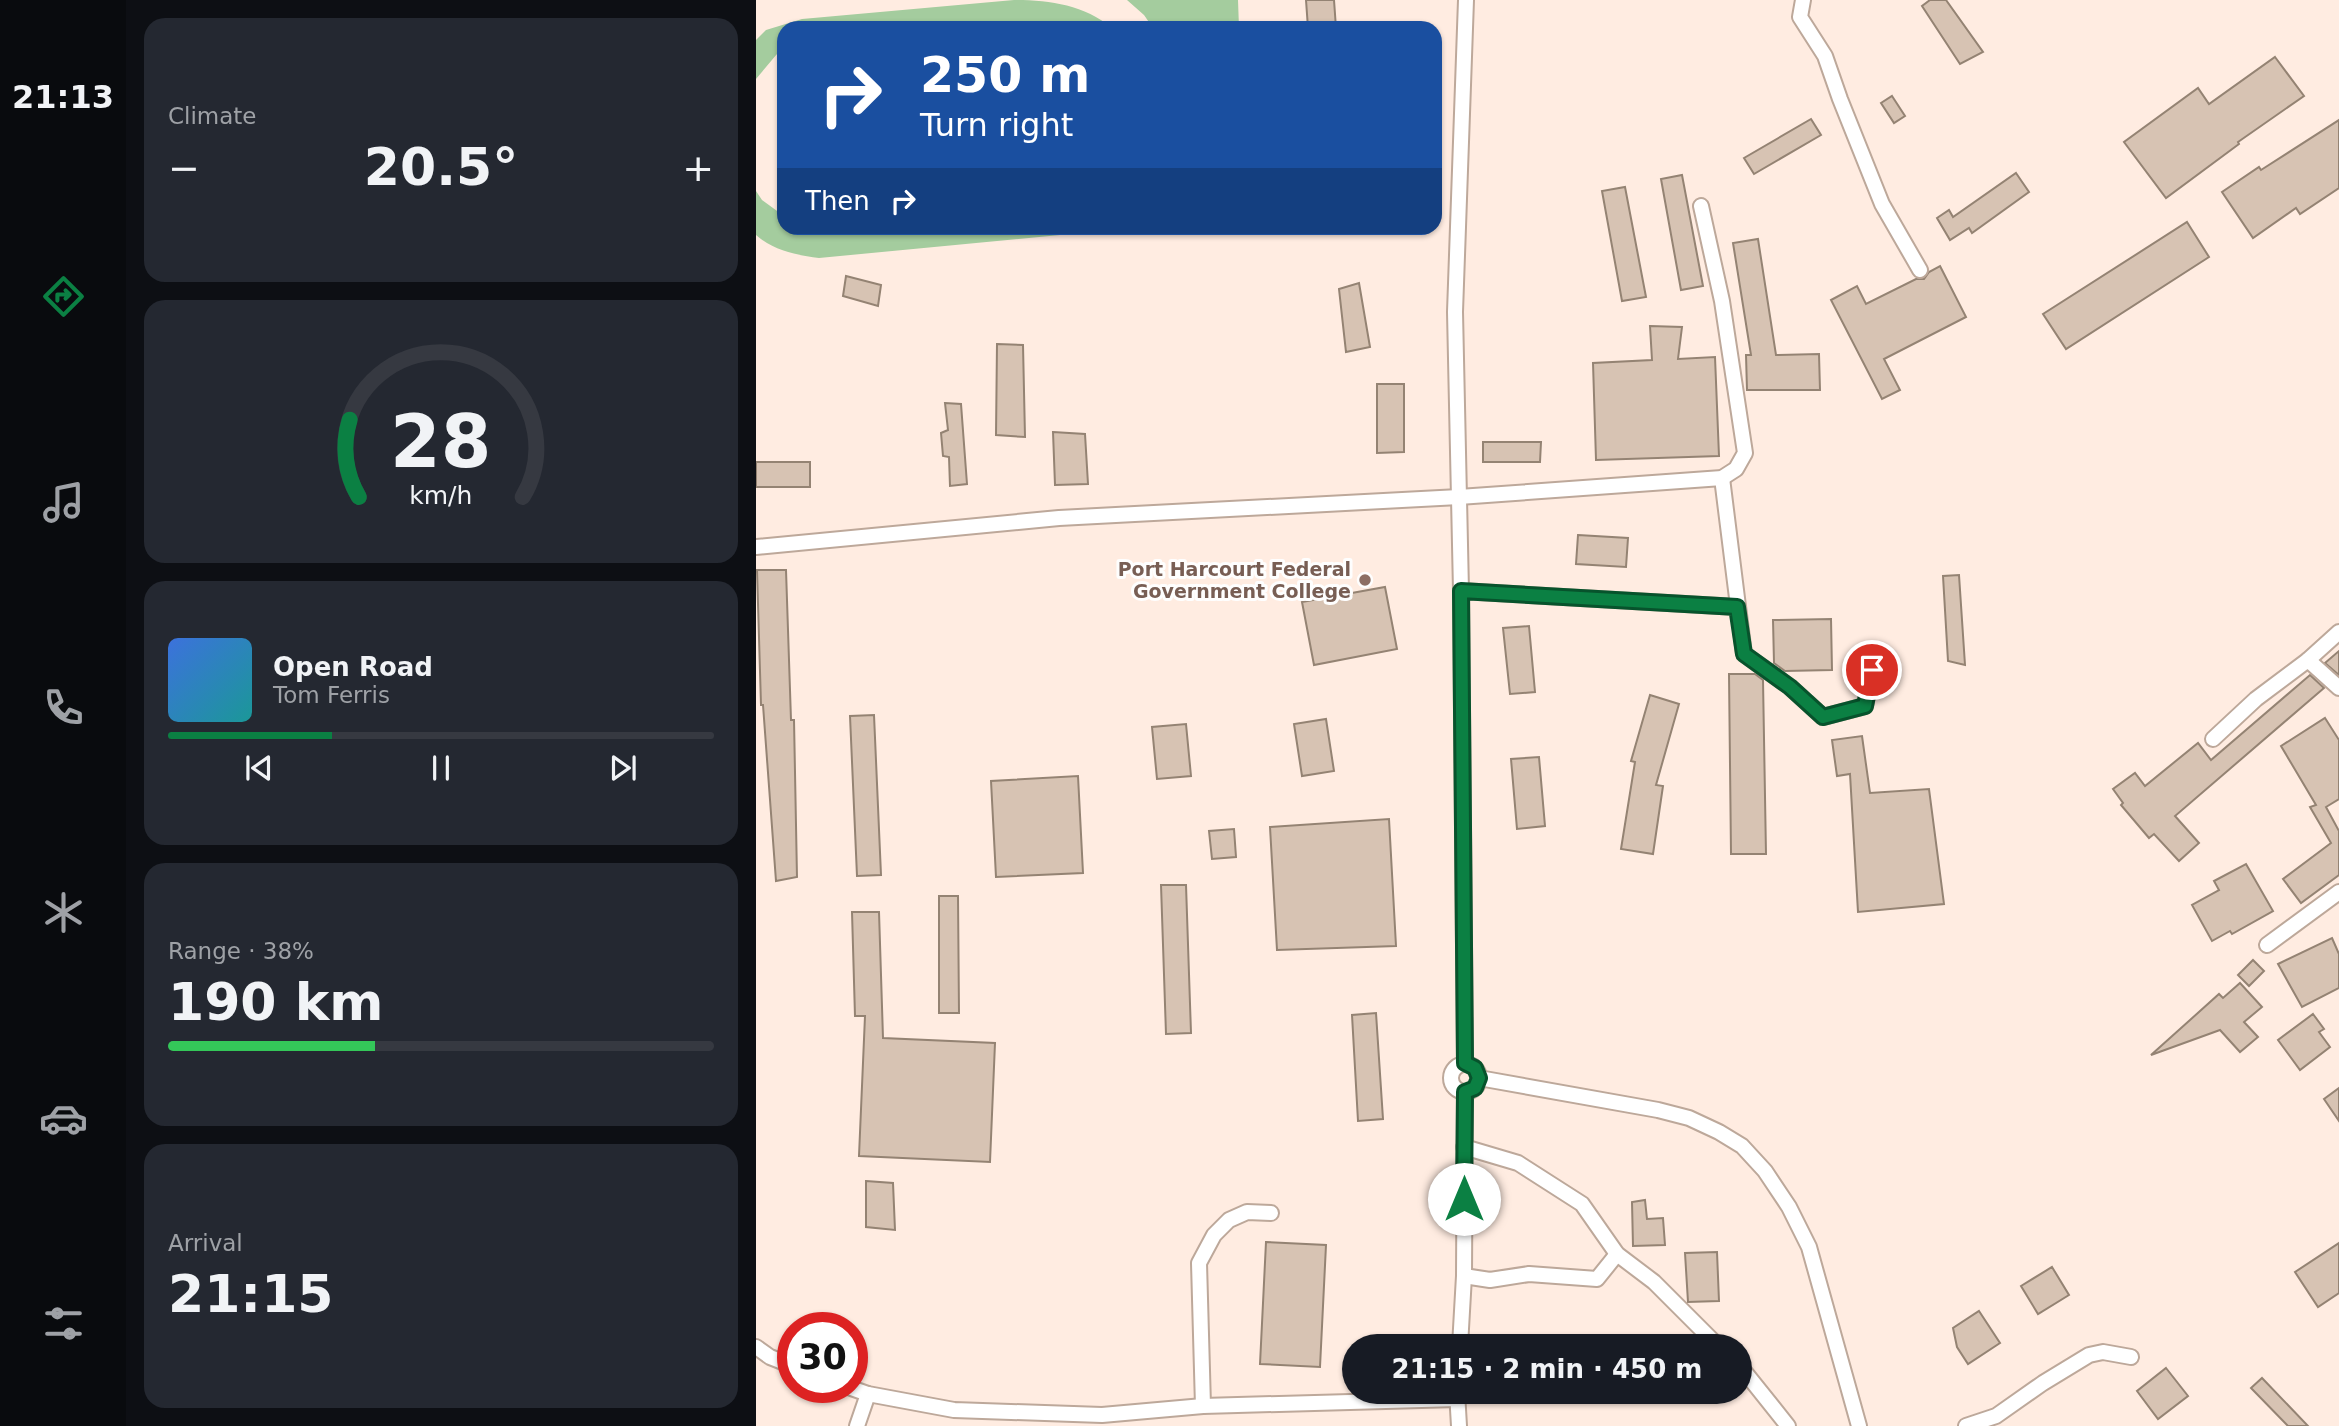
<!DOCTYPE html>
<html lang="en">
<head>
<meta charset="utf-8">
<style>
	:root { --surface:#171b24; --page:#242831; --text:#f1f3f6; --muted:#9ea1a6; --line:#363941; --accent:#0b8043 }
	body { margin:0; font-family:"DejaVu Sans",sans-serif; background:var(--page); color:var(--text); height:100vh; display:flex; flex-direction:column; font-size:26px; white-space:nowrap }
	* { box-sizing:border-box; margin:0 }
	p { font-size:23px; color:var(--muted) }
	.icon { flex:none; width:38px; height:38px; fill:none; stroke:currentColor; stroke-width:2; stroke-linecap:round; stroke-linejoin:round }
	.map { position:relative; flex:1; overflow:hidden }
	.details { display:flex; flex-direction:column; gap:18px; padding:18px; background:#0d0f14; width:630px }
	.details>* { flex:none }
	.top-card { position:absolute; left:21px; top:21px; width:665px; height:214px; border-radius:21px; box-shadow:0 2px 5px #0004; background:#1a4fa0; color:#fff; overflow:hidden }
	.speed { position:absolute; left:21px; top:1312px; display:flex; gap:14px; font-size:35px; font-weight:700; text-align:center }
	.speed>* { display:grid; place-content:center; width:91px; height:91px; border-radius:50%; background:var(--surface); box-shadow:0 2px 5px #0004; line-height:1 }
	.speed .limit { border:10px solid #d22; background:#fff; color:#111 }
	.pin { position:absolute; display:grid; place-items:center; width:60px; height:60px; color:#fff; margin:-30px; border:4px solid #fff; border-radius:50%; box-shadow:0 2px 7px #0007 }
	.me { position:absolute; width:77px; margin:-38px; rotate:0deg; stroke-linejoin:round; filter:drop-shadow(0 0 5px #0008) }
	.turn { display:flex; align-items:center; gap:24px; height:147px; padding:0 28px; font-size:32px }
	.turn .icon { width:91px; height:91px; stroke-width:2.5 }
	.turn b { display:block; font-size:49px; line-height:60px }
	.then { display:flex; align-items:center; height:66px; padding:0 28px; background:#0003; gap:14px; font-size:26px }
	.big { font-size:52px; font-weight:700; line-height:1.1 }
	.details .tile { flex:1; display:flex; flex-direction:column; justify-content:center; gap:10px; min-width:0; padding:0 24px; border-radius:21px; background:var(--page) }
	.details .dial { align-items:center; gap:0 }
	.dial svg { height:182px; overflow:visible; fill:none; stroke:var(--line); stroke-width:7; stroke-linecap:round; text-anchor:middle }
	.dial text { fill:var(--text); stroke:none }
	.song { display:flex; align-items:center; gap:21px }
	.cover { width:84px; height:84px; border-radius:10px; background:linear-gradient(135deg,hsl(220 70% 55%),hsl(180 70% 35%)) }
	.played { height:7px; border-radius:4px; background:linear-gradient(90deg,var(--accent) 30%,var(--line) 30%) }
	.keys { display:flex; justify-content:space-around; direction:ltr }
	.heat { display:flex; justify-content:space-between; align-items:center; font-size:38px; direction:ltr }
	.charge { height:10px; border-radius:5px; background:linear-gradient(90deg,#34c759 38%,var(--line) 0) }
	.trip { position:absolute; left:586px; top:1334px; width:410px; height:70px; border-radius:35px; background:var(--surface); box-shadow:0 2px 5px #0004; font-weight:700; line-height:70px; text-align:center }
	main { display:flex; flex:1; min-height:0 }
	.dock { display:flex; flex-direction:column; width:126px; justify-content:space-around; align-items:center; background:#090b0e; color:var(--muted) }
	.dock .icon { width:49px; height:49px }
	.dock .active { color:var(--accent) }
	.dock b { font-size:32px; color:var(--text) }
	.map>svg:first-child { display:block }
	.green { fill:#a4cc9e }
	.building { fill:#d7c3b3; stroke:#948373; stroke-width:2 }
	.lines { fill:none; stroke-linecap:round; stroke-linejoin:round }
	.street-casing { stroke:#bda89a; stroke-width:18 }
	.street { stroke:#fff; stroke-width:14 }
	.route-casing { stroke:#07532c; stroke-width:18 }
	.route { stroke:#0b8043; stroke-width:12 }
	.education-dot { fill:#8d6e63; stroke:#fefefe; stroke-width:2.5 }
	.labels { text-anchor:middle; stroke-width:6; stroke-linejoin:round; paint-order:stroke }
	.education-label { font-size:19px; font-weight:bold; fill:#785e54; stroke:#fefefe; text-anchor:end }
</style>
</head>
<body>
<main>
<nav class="dock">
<b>21:13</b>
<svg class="icon active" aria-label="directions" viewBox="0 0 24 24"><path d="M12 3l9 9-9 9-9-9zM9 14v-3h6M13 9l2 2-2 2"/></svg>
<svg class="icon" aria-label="music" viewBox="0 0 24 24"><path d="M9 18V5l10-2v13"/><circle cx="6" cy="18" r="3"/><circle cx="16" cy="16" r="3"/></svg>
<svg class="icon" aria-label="phone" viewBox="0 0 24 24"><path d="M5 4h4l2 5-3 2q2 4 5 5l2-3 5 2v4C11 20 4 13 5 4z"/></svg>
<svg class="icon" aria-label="climate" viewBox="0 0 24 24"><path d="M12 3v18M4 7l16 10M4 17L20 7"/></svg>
<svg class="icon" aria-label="car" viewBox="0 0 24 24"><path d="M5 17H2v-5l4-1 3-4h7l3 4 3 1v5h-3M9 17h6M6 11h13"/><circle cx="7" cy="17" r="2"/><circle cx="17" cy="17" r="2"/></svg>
<svg class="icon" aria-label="filters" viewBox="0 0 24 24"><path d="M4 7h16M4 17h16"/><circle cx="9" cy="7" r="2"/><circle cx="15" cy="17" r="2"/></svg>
</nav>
<section class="details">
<div class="tile"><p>Climate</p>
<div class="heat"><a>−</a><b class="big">20.5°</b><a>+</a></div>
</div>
<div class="tile dial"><svg viewBox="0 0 100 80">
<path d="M14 69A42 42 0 1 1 86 69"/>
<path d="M14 69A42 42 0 0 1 10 35" stroke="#0b8043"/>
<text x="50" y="56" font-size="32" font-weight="700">28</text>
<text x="50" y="72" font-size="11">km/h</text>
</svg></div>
<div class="tile">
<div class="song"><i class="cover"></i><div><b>Open Road</b><p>Tom Ferris</p></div></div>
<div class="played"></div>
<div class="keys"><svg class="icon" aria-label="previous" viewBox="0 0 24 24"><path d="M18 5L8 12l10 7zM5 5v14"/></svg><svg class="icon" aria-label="pause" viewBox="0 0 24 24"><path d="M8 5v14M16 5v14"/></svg><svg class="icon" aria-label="next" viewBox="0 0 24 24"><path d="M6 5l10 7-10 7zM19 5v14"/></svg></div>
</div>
<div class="tile"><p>Range · 38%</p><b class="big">190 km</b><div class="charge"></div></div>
<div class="tile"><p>Arrival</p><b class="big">21:15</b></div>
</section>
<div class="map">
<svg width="1583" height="1426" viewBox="0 0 1583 1426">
	<rect width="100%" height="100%" fill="#ffece1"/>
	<!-- green -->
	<g class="green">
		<path d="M258,0C294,0 328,5 356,28H28V51L21,54L0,79V40L10,30L46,19Z"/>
		<path d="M371,0H482L483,28H397L388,15Z"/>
		<path d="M0,191L6,200L28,216V228H342L335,232L63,258C40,255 18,251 0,235Z"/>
	</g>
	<!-- building -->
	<g class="building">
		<path d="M550,0H578L580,28H552Z"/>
		<path d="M1174,0H1190L1227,52L1204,64L1166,6Z"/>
		<path d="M1519,57L1548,96L1482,142L1483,144L1410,198L1368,142L1442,88L1453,104Z"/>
		<path d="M1136,96L1149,116L1138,123L1125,103Z"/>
		<path d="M1055,119L1065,135L998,174L988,158Z"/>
		<path d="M1583,120V188L1544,214L1540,208L1497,238L1466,192L1503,167L1505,170Z"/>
		<path d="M1260,173L1273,192L1216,233L1213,228L1194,240L1181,218L1193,210L1197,217Z"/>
		<path d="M926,175L947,286L925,290L905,179Z"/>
		<path d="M869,187L890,297L866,301L846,191Z"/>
		<path d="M1431,222L1453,257L1310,349L1287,314Z"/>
		<path d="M1002,239L1020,355L1063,354L1064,390H991L990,355H995L977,243Z"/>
		<path d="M1184,266L1210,317L1128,359L1144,390L1126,399L1075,300L1101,286L1110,304L1160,279H1168L1173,272Z"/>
		<path d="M90,276L125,285L122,306L87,296Z"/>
		<path d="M603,283L614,347L590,352L583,289Z"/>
		<path d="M894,326L926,327L922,359L959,357L963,456L840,460L837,363L896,360Z"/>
		<path d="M241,344L267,345L269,437L240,435Z"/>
		<path d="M621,384H648V452L621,453Z"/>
		<path d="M189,403L205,404L211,484L194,486L193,457L187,456L185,433L192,430Z"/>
		<path d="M297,432L329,434L332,484L299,485Z"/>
		<path d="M727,442H785L784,462H727Z"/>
		<rect x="0" y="462" width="54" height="25"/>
		<path d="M822,535L872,538L870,567L820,564Z"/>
		<path d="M1,570H30L35,720H38L41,877L20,881L7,705H5Z"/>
		<path d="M1203,575L1209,665L1192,661L1187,576Z"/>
		<path d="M629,587L641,649L558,665L546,602Z"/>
		<path d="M1075,619L1076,670L1029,671L1018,663L1017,620Z"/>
		<path d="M773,626L779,692L754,694L747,628Z"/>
		<path d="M1583,651V675L1569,663Z"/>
		<path d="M973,674H999L1007,680L1010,854H975Z"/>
		<path d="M1554,675L1568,688L1419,816L1443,843L1423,861L1398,834L1393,838L1365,805L1367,803L1357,789L1379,773L1389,786L1442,743L1455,760Z"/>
		<path d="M894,695L923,704L900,785L907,786L897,854L865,849L879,762L875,761Z"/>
		<path d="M118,715L125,875L101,876L94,716Z"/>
		<path d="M1569,718L1583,740V799L1570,807L1583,831V875L1545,903L1527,879L1575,843L1554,807L1560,805L1525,746Z"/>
		<path d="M570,719L578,771L546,776L538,724Z"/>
		<path d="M430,724L435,776L401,779L396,727Z"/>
		<path d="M1106,736L1114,793L1173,789L1188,904L1102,912L1094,774L1081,776L1076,740Z"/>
		<path d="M783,757L789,826L761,829L755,759Z"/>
		<path d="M322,776L327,873L240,877L235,781Z"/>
		<path d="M633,819L640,946L521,950L514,827Z"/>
		<path d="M478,829L480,857L456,859L453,831Z"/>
		<path d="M1490,864L1517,911L1476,934L1474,931L1456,941L1436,905L1463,890L1458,881Z"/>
		<path d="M405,885H430L435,1033L410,1034Z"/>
		<path d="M183,896H202L203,1013H183Z"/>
		<path d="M96,912H123L127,1038L239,1043L234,1162L103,1156L109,1016H99Z"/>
		<path d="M1576,938L1583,954V988L1546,1007L1522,964Z"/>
		<path d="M1497,960L1508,971L1493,986L1482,975Z"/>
		<path d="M1484,983L1506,1007L1488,1022L1502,1037L1484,1052L1464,1030L1395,1055L1463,994L1467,998Z"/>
		<path d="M620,1013L627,1119L602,1121L596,1015Z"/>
		<path d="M1557,1014L1568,1029L1563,1032L1574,1047L1544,1070L1522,1040Z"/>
		<path d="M1583,1088V1121L1568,1099Z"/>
		<path d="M110,1181L137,1183L139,1230L110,1227Z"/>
		<path d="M889,1200L891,1219L907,1218L909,1245L877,1246L876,1202Z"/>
		<path d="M510,1242L570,1245L564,1367L504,1364Z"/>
		<path d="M1583,1243V1293L1562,1307L1539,1272Z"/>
		<path d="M961,1252L963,1301L932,1302L929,1253Z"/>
		<path d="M1296,1267L1313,1295L1282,1314L1265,1286Z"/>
		<path d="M1223,1311L1244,1343L1212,1364L1201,1347L1197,1328Z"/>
		<path d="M1410,1368L1432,1396L1402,1419L1381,1391Z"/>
		<path d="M1506,1378L1552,1426H1532L1495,1388Z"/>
	</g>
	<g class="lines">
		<defs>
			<g id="street">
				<path d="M1047,0L1044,17L1069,56L1084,99L1126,204L1164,270"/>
				<path d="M966,478L988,654L1034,687L1067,717L1109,706L1116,670L1131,662"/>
				<path d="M0,547L303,518L703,497L966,478L980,469L989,453L966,301L945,206"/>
				<path d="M705,591L981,607"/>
				<path d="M1552,660L1583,632"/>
				<path d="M1457,739L1500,699L1552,660L1583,688"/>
				<path d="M1511,945L1583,892"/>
				<path d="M709,1063L705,591L699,312L710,0"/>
				<circle cx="709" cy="1078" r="14"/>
				<path d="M723,1078L902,1110L933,1118L963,1132L986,1146L1009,1171L1033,1207L1053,1247L1103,1426"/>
				<path d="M708,1147L762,1163L826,1204L861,1254L898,1282L962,1346"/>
				<path d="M708,1276L734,1280L773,1274L841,1279L861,1254"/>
				<path d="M704,1346L708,1276L709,1092"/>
				<path d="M0,1347L14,1357L37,1366"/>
				<path d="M984,1366L1032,1426"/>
				<path d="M95,1388L112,1394L198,1410L346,1415L447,1406L701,1399"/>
				<path d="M701,1392L703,1426"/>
				<path d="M447,1406L443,1263L458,1235L473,1220L491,1212L515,1213"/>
				<path d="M101,1426L112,1394"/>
				<path d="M1210,1426L1240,1416L1287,1383L1333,1355L1347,1352L1375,1357"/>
			</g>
		</defs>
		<!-- street casing -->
		<use href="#street" class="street-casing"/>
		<!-- street -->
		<use href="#street" class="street"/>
	</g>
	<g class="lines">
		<defs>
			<path id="route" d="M708,1199L709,1092L719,1088L723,1078L719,1068L709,1063L705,591L981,607L988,654L1034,687L1067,717L1109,706L1116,670"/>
		</defs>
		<!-- route casing -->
		<use href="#route" class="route-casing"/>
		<!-- route -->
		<use href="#route" class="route"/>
	</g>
	<!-- markers -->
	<circle class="education-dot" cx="609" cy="580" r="7"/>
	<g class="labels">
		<!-- education labels -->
		<g class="education-label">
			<text x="595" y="576">Port Harcourt Federal<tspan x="595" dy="22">Government College</tspan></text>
		</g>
	</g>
</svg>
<div class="speed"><div class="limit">30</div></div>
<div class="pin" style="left:1116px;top:670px;background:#d93025"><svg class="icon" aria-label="arrive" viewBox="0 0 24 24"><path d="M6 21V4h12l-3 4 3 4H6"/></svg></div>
<svg class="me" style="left:708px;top:1199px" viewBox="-20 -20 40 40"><circle r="19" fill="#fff"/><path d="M0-13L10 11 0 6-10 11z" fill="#0b8043"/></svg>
<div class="trip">21:15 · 2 min · 450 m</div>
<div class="top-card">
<div class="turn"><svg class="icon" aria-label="right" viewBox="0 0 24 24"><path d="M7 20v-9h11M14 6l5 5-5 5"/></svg><div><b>250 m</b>Turn right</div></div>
<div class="then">Then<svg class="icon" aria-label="right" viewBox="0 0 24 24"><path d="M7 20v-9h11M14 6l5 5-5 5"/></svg></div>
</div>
</div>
</main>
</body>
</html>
